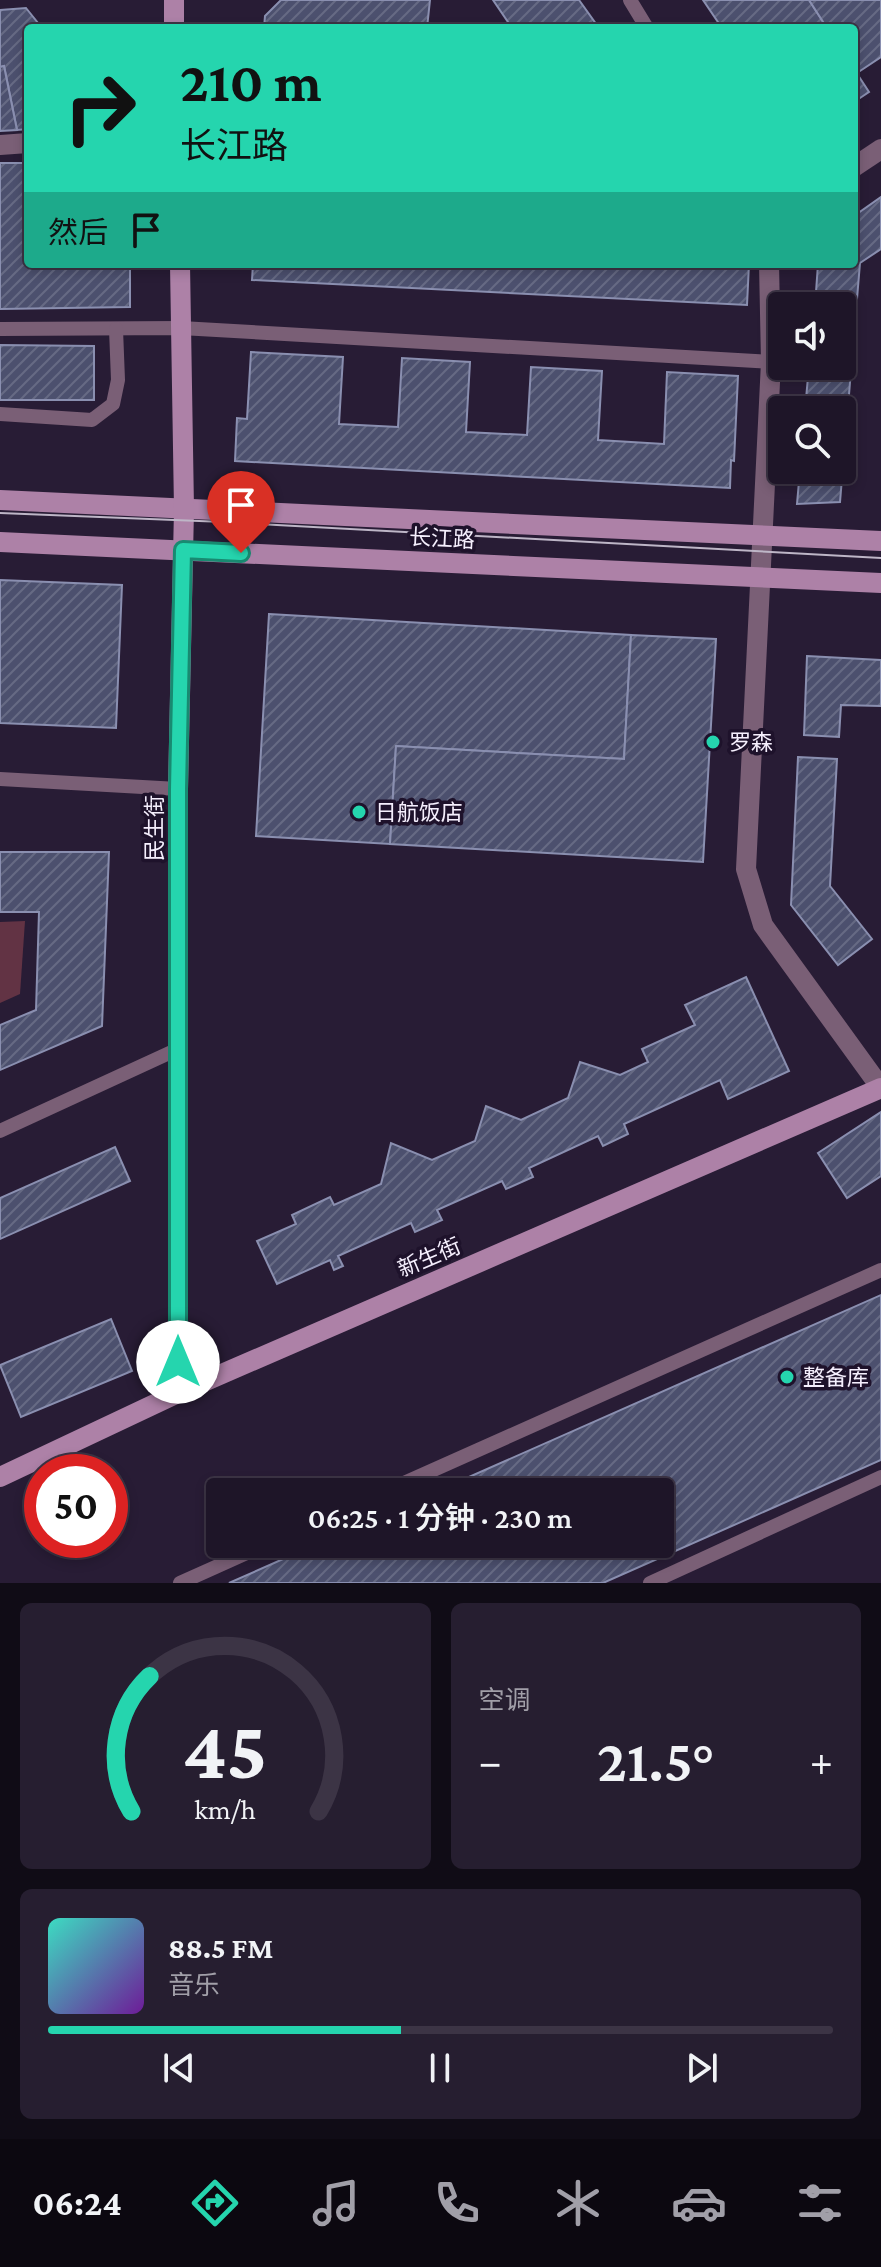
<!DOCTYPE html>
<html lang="zh">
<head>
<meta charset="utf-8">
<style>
	:root { --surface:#1e1528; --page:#261e30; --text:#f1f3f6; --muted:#a19fa8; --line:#3c3445; --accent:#25d5ae }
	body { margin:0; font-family:"Crimson Pro","Noto Sans SC",serif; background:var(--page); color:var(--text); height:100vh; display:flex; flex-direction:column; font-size:30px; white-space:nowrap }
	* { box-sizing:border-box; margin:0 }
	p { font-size:26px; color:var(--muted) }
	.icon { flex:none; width:44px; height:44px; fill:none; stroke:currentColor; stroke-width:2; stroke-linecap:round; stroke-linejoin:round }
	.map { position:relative; height:1583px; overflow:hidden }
	.details { display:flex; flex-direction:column; gap:20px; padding:20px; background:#100c16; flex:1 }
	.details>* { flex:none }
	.guide { position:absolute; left:24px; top:24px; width:834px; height:244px; border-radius:8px; box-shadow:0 4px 12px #0003,0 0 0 2px var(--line); background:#25d5ae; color:#111; overflow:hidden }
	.fabs { position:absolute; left:768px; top:292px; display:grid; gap:16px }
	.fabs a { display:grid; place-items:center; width:88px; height:88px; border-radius:8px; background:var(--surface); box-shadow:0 4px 12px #0003,0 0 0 2px var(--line); font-size:40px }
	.speed { position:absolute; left:24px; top:1454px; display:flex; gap:16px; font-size:40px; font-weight:700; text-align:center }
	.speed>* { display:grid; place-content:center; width:104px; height:104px; border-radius:50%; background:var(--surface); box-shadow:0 4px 12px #0003,0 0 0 2px var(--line); line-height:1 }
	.speed .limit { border:12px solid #d22; background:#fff; color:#111 }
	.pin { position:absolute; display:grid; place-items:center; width:68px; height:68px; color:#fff; margin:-82px -34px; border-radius:50% 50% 50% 0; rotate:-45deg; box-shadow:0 0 8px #0007 }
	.pin .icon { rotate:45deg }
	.me { position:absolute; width:88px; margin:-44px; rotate:0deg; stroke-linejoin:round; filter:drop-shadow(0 0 6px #0008) }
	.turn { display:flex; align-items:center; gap:28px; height:168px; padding:0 24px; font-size:36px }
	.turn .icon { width:104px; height:104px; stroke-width:2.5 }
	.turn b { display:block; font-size:56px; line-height:68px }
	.then { display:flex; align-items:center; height:76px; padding:0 24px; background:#0003; gap:16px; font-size:30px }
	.big { font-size:60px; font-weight:600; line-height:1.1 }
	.details .card { flex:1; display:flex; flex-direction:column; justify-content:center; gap:12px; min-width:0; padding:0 28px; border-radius:12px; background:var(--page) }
	.details .dial { align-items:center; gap:0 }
	.dial svg { height:208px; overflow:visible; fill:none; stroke:var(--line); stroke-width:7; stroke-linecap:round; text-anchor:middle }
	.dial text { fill:var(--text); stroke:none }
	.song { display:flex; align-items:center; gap:24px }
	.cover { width:96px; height:96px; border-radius:12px; background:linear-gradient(135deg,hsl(170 70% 55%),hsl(280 70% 35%)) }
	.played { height:8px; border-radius:4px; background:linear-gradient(90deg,var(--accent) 45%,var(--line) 45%) }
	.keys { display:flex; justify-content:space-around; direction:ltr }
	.heat { display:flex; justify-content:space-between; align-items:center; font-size:44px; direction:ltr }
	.details .tiles { flex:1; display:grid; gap:20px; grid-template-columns:1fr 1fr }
	.card:last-child { grid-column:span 2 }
	.trip { position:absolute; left:206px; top:1478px; width:468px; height:80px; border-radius:8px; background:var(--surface); box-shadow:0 4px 12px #0003,0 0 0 2px var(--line); font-weight:600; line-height:80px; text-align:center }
	.tabs { display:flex; height:128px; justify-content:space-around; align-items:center; background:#0c0810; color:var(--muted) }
	.tabs .icon { width:56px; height:56px }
	.tabs .active { color:var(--accent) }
	.tabs b { font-size:36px; color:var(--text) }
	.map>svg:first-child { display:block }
	.pitch { fill:#623344 }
	.building { fill:url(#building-hatch); stroke:#8a8fb0; stroke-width:2 }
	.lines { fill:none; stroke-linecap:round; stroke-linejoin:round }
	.lane { stroke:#7a5f76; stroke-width:14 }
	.street { stroke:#7a5f76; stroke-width:20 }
	.secondary { stroke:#ad81a7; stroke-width:20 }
	.tram { stroke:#beb6c7; stroke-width:2 }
	.route-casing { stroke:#188a71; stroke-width:20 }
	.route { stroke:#25d5ae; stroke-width:14 }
	.poi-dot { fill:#25d5ae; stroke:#1e122b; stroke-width:3 }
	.labels { text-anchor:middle; stroke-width:7; stroke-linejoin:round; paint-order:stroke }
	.street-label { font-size:22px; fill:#f5effd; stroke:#1e122b }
	.poi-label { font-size:22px; fill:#f5effd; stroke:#1e122b; text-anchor:start }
</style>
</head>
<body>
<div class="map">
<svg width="881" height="1583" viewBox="0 0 881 1583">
	<defs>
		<pattern id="building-hatch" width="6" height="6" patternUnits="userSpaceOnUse" patternTransform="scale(2)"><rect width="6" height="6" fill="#4c506e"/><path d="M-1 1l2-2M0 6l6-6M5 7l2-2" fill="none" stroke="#666a84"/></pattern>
	</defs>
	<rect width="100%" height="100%" fill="#281c35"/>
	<!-- pitch -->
	<path class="pitch" d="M25,921L20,994L0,1003V922Z"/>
	<!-- building -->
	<g class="building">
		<path d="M281,0H430L427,28H264L265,16Z"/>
		<path d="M493,0H579L599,28H512Z"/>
		<path d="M703,0H809L827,28H722Z"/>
		<path d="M809,0H881V57L857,73L854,69V28H827Z"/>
		<path d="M26,8L42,28H28V129L17,130L4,66L0,67V10Z"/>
		<path d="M4,66L17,130L0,131V67Z"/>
		<path d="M854,69L869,92L854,102Z"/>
		<path d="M0,163H28V264H130V307L0,309Z"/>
		<path d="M881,197V249L860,263L840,502L797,504L800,470H842V410H805L809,366H842V306H815L818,264H854V216Z"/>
		<path d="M253,264H749L747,305L252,280Z"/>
		<path d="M0,345L94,346V400H0Z"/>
		<path d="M251,352L343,357L339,424L398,427L402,358L470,362L466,432L527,435L531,367L602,371L598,440L664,444L667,372L738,376L734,461L731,460L730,488L235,461L237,418L247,419Z"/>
		<path d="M0,580L122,585L116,728L0,723Z"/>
		<path d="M269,614L631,635L624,759L396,746L390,844L256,836Z"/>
		<path d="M631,635L716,639L703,862L390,844L396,746L624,759Z"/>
		<path d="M807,656L881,660V706L841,705L839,737L804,735Z"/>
		<path d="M798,757L837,759L830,886L872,939L838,965L791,905Z"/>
		<path d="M0,852H109L102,1026L0,1070V1025L36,1010L39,912H0Z"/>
		<path d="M746,977L789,1071L728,1099L720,1080L624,1124L628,1134L603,1146L598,1136L529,1168L533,1177L506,1189L502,1181L437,1210L442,1220L415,1232L411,1223L338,1256L343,1266L334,1270L330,1260L277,1284L257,1241L296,1224L292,1215L330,1197L334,1205L381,1184L391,1143L432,1160L475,1141L486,1106L521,1120L568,1098L580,1062L620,1075L648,1062L642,1049L695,1025L685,1005Z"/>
		<path d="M881,1112V1176L847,1198L818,1153Z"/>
		<path d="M115,1147L130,1181L0,1239V1198Z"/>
		<path d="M881,1295V1460L603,1583H229L317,1544H660V1492H435Z"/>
		<path d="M111,1319L132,1371L21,1417L0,1365Z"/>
	</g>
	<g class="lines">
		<!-- lane -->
		<g class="lane">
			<path d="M630,0L647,28"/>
			<path d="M0,329L181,328L771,362"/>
			<path d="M0,414L92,420L113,404L118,380L116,329"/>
			<path d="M0,779L178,789"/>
			<path d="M0,1131L178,1049"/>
			<path d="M384,1492L881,1270"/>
			<path d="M180,1583L267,1544"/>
			<path d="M650,1583L881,1477"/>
		</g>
		<!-- street -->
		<g class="street">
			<path d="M0,145L28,143"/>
			<path d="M854,167L881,149"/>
			<path d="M769,264L771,362L746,869L763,925L881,1088"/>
		</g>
		<!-- secondary -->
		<g class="secondary">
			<path d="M174,0V28"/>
			<path d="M0,500L881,541"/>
			<path d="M0,542L881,583"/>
			<path d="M178,1393V789L184,509L180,264"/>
			<path d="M0,1477L178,1393L881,1088"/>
		</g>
		<!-- tram -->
		<path class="tram" d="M0,513L224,522L881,558"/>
	</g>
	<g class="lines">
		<defs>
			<path id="route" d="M178,1362V789L183,550L241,553"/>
		</defs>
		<!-- route casing -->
		<use href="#route" class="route-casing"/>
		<!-- route -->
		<use href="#route" class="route"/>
	</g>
	<!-- markers -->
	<g class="poi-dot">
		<circle cx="713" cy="742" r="8"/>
		<circle cx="359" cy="812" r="8"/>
		<circle cx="787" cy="1377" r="8"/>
	</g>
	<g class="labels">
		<!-- street labels -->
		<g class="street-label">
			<text transform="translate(442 538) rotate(3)" y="8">长江路</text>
			<text transform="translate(154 828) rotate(-90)" y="8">民生街</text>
			<text transform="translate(429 1257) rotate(-23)" y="8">新生街</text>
		</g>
		<!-- poi labels -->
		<g class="poi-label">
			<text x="729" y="750">罗森</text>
			<text x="375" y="820">日航饭店</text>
			<text x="803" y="1385">整备库</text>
		</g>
	</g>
</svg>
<div class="fabs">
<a><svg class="icon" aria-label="sound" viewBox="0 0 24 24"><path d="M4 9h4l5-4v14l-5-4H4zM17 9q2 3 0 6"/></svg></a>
<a><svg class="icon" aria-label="search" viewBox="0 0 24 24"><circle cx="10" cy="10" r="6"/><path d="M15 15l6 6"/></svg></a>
</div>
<div class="speed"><div class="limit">50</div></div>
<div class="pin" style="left:241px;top:553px;background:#d93025"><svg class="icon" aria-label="arrive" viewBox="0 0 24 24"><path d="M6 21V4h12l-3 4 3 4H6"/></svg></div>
<svg class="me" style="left:178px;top:1362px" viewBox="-20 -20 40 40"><circle r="19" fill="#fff"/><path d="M0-13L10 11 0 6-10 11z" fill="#25d5ae"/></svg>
<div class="trip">06:25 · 1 分钟 · 230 m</div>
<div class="guide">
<div class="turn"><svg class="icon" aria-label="right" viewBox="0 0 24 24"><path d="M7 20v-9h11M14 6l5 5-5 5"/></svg><div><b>210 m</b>长江路</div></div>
<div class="then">然后<svg class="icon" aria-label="arrive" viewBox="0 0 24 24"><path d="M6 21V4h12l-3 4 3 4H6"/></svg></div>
</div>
</div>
<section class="details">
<div class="tiles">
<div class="card dial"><svg viewBox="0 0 100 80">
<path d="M14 69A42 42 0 1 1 86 69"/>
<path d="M14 69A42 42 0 0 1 21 17" stroke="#25d5ae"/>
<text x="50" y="56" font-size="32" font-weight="700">45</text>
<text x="50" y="72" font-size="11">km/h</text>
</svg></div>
<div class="card"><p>空调</p>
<div class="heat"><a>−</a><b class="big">21.5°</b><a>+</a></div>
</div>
<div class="card">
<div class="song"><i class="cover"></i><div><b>88.5 FM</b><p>音乐</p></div></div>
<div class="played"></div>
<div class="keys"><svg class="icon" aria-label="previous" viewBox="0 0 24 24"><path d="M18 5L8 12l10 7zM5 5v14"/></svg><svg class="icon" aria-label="pause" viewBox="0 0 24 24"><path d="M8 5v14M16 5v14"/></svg><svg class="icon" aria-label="next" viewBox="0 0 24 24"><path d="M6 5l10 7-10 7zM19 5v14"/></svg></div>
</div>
</div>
</section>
<nav class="tabs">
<b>06:24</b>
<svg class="icon active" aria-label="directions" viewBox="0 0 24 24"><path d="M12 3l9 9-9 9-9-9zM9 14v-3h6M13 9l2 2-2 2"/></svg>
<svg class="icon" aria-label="music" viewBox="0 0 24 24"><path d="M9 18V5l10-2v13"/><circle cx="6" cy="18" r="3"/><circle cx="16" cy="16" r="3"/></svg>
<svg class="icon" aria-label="phone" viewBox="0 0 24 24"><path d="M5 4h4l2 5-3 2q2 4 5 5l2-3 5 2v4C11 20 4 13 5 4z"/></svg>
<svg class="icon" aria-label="climate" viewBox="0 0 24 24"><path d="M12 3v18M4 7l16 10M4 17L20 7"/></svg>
<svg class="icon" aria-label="car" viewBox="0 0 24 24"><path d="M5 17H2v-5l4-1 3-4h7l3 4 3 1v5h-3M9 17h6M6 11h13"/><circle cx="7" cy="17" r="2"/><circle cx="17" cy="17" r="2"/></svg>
<svg class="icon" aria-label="filters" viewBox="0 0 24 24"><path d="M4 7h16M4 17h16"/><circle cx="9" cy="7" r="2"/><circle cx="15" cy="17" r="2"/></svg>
</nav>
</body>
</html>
